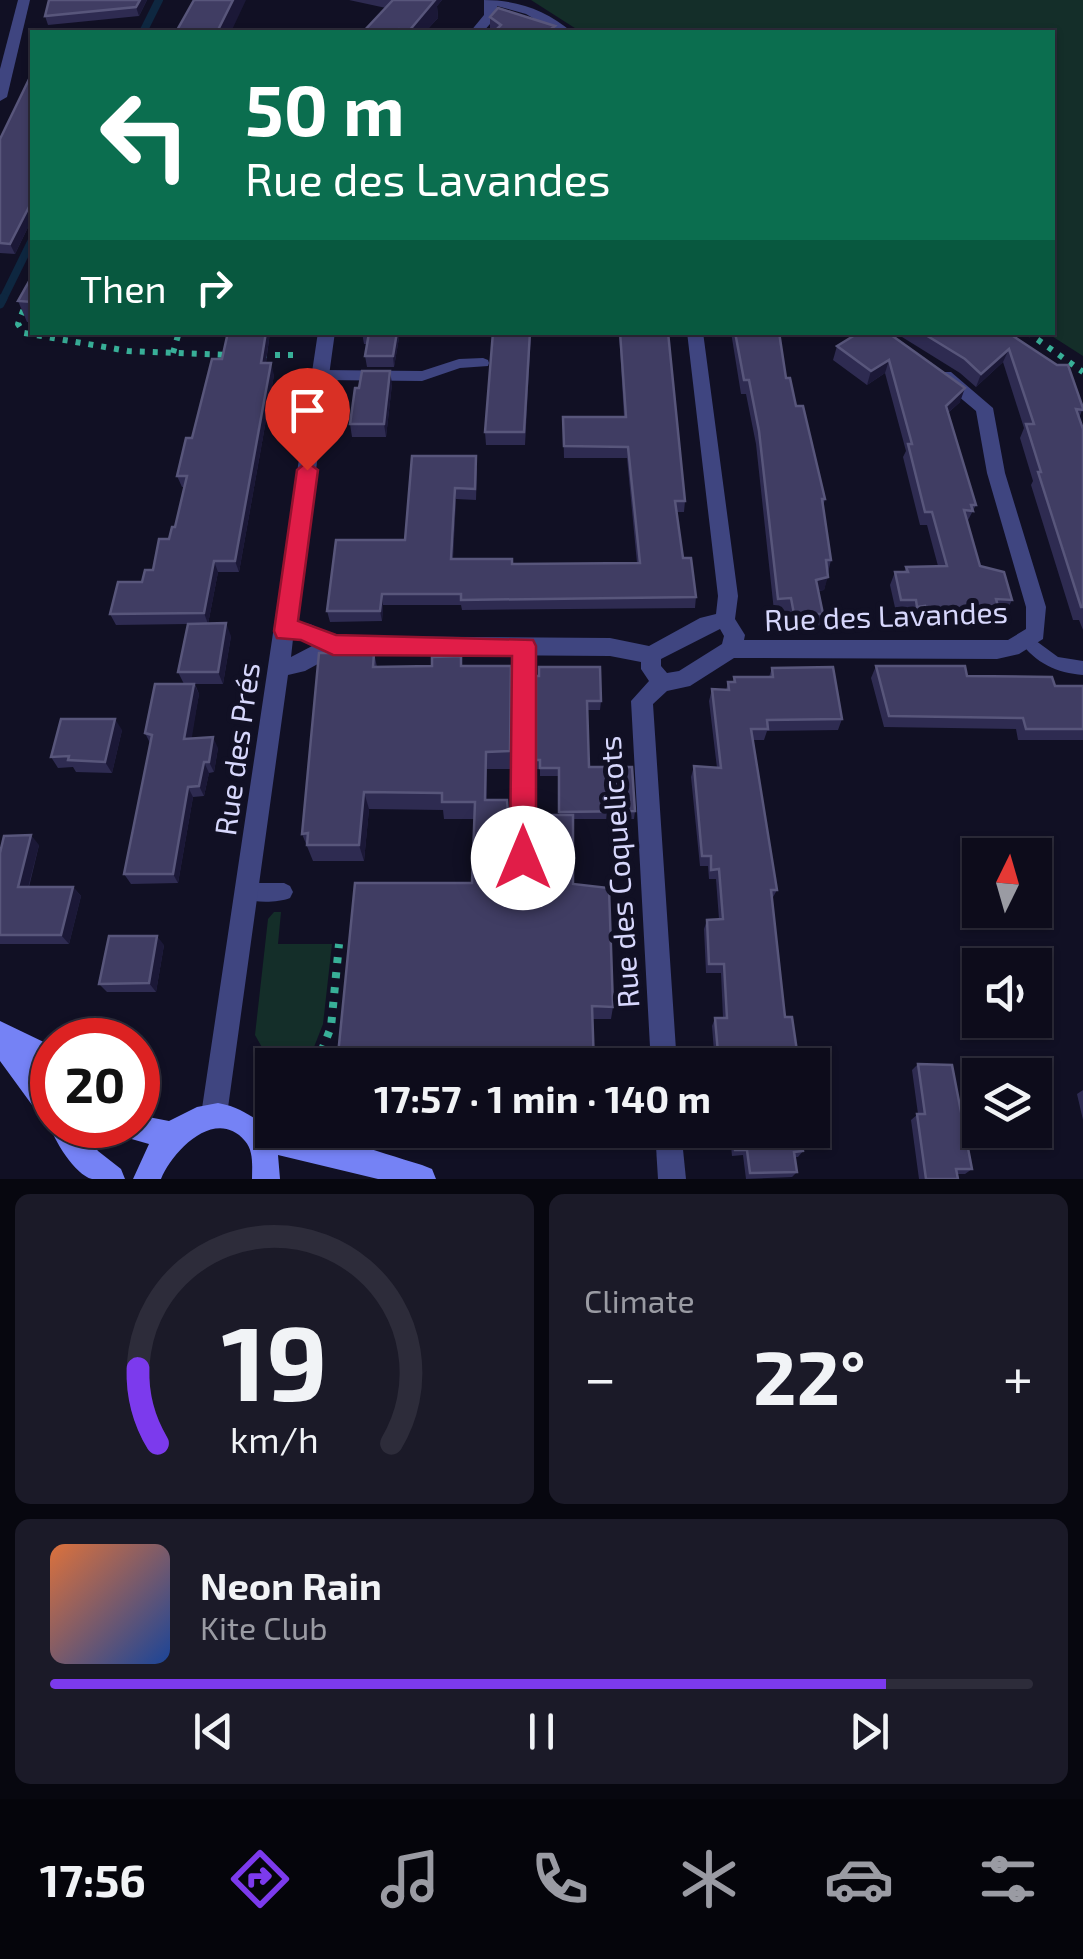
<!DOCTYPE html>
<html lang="en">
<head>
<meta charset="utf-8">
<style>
	:root { --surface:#0d0c1b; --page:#1b1a28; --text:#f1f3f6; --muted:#9a9ba3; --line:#2d2c3a; --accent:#7c3aed }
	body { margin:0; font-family:"Exo 2",sans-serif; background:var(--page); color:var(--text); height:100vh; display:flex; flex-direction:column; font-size:38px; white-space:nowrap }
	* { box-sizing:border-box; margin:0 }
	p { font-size:32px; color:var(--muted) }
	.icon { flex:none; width:55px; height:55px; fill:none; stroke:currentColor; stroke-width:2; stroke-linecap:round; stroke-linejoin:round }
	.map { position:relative; height:1179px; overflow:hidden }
	.panel { display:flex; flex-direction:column; gap:15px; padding:15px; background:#07070f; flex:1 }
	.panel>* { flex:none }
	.banner { position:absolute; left:30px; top:30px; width:1025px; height:305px; border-radius:0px; box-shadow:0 2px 8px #0004,0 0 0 2px var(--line); background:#0b6e4f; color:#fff; overflow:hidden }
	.needle { width:65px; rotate:5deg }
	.fabs { position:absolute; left:962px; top:838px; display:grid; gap:20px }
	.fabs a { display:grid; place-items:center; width:90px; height:90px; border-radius:0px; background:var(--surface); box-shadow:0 2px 8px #0004,0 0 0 2px var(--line); font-size:50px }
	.speed { position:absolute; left:30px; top:1018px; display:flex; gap:20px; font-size:50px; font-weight:700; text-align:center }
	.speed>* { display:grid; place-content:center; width:130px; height:130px; border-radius:50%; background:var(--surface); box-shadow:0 2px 8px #0004,0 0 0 2px var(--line); line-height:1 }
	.speed .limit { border:15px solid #d22; background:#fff; color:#111 }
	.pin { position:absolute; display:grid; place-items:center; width:85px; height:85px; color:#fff; margin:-102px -42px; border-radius:50% 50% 50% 0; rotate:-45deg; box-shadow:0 0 10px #0007 }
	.pin .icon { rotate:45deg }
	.me { position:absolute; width:110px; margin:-55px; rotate:0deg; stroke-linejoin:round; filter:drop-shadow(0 0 8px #0008) }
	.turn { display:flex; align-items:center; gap:35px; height:210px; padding:0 50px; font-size:45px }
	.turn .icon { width:130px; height:130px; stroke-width:2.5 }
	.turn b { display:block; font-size:70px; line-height:85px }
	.then { display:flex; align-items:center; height:95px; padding:0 50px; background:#0003; gap:20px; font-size:38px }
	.big { font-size:75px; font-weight:700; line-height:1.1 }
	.panel .tile { flex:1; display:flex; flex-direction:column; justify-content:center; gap:15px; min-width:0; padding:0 35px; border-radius:15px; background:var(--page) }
	.panel .dial { align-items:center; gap:0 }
	.dial svg { height:260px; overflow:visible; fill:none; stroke:var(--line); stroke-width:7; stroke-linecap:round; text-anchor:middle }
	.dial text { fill:var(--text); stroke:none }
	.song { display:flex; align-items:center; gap:30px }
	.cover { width:120px; height:120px; border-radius:15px; background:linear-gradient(135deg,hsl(20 70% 55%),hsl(220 70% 35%)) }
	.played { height:10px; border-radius:5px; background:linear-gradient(90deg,var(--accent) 85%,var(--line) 85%) }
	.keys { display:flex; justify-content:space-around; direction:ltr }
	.heat { display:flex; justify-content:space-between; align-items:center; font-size:55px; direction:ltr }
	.panel .tiles { flex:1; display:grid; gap:15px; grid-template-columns:1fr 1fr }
	.tile:last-child { grid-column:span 2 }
	.trip { position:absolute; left:255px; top:1048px; width:575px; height:100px; border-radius:0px; background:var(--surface); box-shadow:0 2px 8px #0004,0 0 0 2px var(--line); font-weight:700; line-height:100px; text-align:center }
	.tab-bar { display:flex; height:160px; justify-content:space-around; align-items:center; background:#05050b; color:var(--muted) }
	.tab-bar .icon { width:70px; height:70px }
	.tab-bar .active { color:var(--accent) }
	.tab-bar b { font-size:45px; color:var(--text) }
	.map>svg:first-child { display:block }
	.green { fill:#142e29 }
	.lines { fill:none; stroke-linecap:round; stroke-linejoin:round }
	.stream-far1 { stroke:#0e2740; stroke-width:8 }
	.stream { stroke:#0e2740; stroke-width:9 }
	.path-far2 { stroke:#38af98; stroke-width:5; stroke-dasharray:4 5; stroke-linecap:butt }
	.path-far1 { stroke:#38af98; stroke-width:6; stroke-dasharray:5 8; stroke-linecap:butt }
	.path { stroke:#38af98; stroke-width:8; stroke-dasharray:6 9; stroke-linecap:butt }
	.lane { fill:#3f4580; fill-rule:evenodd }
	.street { fill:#3f4580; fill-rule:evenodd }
	.secondary { fill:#7582f5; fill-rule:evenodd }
	.wall { fill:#2e2b51 }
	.shaded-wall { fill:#1b1837 }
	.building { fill:#403d63; stroke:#58567b; stroke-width:2.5 }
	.route { fill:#e11d48; stroke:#92132f; stroke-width:2.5 }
	.labels { text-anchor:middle; stroke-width:10; stroke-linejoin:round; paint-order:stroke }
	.street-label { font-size:30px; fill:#d7d7fc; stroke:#111024 }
</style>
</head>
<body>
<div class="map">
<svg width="1083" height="1179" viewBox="0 0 1083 1179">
	<rect width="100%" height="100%" fill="#111024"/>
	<!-- green -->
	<g class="green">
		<path d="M531,0H1083V356L1047,333L1052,332V32H581Z"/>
		<path d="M274,912H281L278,944H332L323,1024L307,1065H272L255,1035L268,919Z"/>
	</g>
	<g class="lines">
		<!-- stream-far1 -->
		<g class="stream-far1">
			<path d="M143,32L159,0"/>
			<path d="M2,301L32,240"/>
		</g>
		<!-- stream -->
		<path class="stream" d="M0,304L3,298"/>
		<!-- path-far2 -->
		<path class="path-far2" d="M27,301L32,291"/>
		<!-- path-far1 -->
		<g class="path-far1">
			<path d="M28,298L18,324L24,333L128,351L229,355"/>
			<path d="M1027,332L1083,372"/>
			<path d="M173,353L179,332"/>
			<path d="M262,355H299"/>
		</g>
		<!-- path -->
		<path class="path" d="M316,1065L331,1027L339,944"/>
		<!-- lane -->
		<g class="lane">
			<path d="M483,358L488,360L489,363L488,366L460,368L422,381L321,380L314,375L321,370L422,371L459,359Z"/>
			<path d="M1028,635L1058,657L1083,661V675C1057,673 1035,663 1020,641L1023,636Z"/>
			<path d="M524,640L529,641L532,646V858L529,864L523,866L517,864L514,858L516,646L519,641Z"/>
			<path d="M247,883H284L290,886L293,892L290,898C277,903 254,903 241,898L238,892L241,886Z"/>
		</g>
		<!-- street -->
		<g class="street">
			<path d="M18,0H30L7,97L0,101V69Z"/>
			<path d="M484,0C517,0 546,10 572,32H557L526,14L497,6V16L483,32H470L484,15Z"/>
			<path d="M318,332H335L295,622L310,624L335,636L610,638L649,646L700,618L716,614L718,596L687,332H703L738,596L735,619L745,635L744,640H1008L1026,629V607L987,473L976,411L939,380L936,376L939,372H951L993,408L1005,473L1046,607L1043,639L1019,654L997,659L734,658L690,686L667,691L653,704L677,1065H651L631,701L649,681L641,669V662L610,656L336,654L305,671L288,675L227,1115L223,1124L214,1128L205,1124L201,1115ZM720,629L724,636L722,644L679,671L667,673L661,666V659ZM293,639H301L314,645L291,657Z"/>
			<path d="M655,1130H681L686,1179H658Z"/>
		</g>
		<!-- secondary -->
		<g class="secondary">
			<path d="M0,1021L52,1046V1072L33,1063L52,1090V1125H78L98,1151L121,1169L125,1179C115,1179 102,1179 92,1179C75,1175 53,1139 49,1123L43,1120L0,1061Z"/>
			<path d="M218,1103C245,1108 251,1119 272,1127V1130C323,1130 374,1151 422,1165L432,1169L436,1179H378L278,1155L280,1179H252C252,1167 254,1151 245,1141C215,1106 172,1152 161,1179H133L149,1144L114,1134L110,1125H138V1115L169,1121L197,1107Z"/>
		</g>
	</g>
	<!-- wall -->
	<g class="wall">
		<path d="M49,0H147L139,16L48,25L45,16Z"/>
		<path d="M349,0H442L437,6L438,18L425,32H363L386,8Z"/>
		<path d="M490,17L555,32H494L490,29Z"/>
		<path d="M32,73V219L15,254L0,253V139Z"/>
		<path d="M32,276V322H27L18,301Z"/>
		<path d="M228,332H270L266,363L274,375L239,572H218L208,624L231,636L223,684H195L199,694L191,738L218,748L214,772L209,773L204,796L193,797L178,883L131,884L124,874L150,743L145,733L184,684L178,672L188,624L116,625L110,614L153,570L175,527L185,487H182L177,476L222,359Z"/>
		<path d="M362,332H400L394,367H367L365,356L367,344H364Z"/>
		<path d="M493,332H531L525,445H486L485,432Z"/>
		<path d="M619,332H668L685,501L684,512H676L683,558L696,597L695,608L462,610L461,605H383L382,621L330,622L327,611L405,540L477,467L476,500L456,499L453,559L512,564L637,563L627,458H564L563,417H624Z"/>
		<path d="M731,332H779L786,378L825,499L823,507L831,560L824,590L819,591L823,614L819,626H790L788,611H774L756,444L746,394H741Z"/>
		<path d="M860,332L960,402L948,413L976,505L967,522L980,566L1012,600L1006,612H995L992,618H988L986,623L920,624L919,619H912L910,612H896L890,585L895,572H904L906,567L938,566L927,525H920L903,457L906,451L885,373L867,385L833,360L837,346Z"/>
		<path d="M894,332H1007L1083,408L1079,418L1083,429V630L1079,620H1073L1031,485L1033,481L1020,438L1024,428L1003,362L976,387L960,373Z"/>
		<path d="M392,384L386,437H352L350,424Z"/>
		<path d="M374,653L377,667L511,666V769H487V800L510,844L521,854L530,852L559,815V776H540V769H536V676L601,701L600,710H587L589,767L635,811L634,819H573V884L613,1007L611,1019H593L472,883L475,819H444L443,810L369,809L364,861H313L302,834Z"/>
		<path d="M876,666L1055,686H1083V740H1018L1016,729L884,727L871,678Z"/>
		<path d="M772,668L842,719L838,730L767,731L764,740H752L777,890L772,899L785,1017L798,1058L793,1065H715L712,1026L715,1018H723L721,973H706L704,929L707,920L719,919L716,879H709L708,866H700L691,777L694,766L717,768L709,701L712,689L726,690L728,682H733L734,677H769Z"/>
		<path d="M122,730L112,773L76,772L73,767L58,768L51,757Z"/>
		<path d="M39,845L29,887H73L81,896L69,944H0V853Z"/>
		<path d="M164,945L156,992H107L99,984Z"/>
		<path d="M918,1064L972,1169L965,1174H957L958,1179H919L911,1120L918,1114L912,1070Z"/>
		<path d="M1083,1090V1120L1077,1094Z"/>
		<path d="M721,1130H800L803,1151L798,1157H795L797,1172L792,1177L746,1179L743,1155L732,1156L731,1146H722Z"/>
	</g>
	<!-- shaded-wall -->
	<g class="shaded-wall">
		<path d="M140,0H147L139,16L136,7Z"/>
		<path d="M233,0H246L231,32H217Z"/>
		<path d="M427,0H442L437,6L438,18L425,32H409Z"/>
		<path d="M32,201V219L15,254L10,244Z"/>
		<path d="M266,332H270L264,375L261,363Z"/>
		<path d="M397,332H400L394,367L393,356Z"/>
		<path d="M1009,349L1003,362L976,387L981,374Z"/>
		<path d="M889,360L885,373L867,385L871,371Z"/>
		<path d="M271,363L274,375L239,572L235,561Z"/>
		<path d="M390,371L392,384L386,437L384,424Z"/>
		<path d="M965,388L960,402L941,419L946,406Z"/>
		<path d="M455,488L456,499L452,569L451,559Z"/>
		<path d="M214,561L218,572L208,624L204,613Z"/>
		<path d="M828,577L824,590L813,592L816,580Z"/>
		<path d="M382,594L383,605L382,621L380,611Z"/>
		<path d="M226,623L231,636L223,684L218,672Z"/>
		<path d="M194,684L199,694L190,749L184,739Z"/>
		<path d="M115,719L122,730L112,773L105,762Z"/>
		<path d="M213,737L218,748L214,772L209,762Z"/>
		<path d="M486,752L487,769V816L485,800Z"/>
		<path d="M204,762L209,773L204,796L199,786Z"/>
		<path d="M188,787L193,797L178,883L173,874Z"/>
		<path d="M364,792L369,809L364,861L359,845Z"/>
		<path d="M31,835L39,845L26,896L18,887Z"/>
		<path d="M73,887L81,896L69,944L61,935Z"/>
		<path d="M157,936L164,945L156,992L149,983Z"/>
	</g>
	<!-- building -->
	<g class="building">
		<path d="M49,0H140L136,7L45,16Z"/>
		<path d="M194,0H233L217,32H176Z"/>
		<path d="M393,0H435L409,31L399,29L395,32H363Z"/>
		<path d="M498,8L555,26L547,32H494L501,25L490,17Z"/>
		<path d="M32,73V201L10,244L0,243V139Z"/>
		<path d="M32,276V302L18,301Z"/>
		<path d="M228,332H266L261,363H271L235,561H214L204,613L110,614L118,582H142L145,570H153L159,539H169L172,527H175L187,476H177L186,438H192L212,359H222Z"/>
		<path d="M397,332L393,356H365L369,333L362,332Z"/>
		<path d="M493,332H530L524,432H485Z"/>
		<path d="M620,332H668L685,501H675L683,558H691L696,597L461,600V594H382L380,611H327L336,540H405L412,456H476L475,489L455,488L451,559H512V564L640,563L628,447L564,446L563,417H626Z"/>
		<path d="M735,332H779L786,378H790L796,406H803L825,499H822L831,560H826L828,577L816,580L823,614H794L791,598L778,599L759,431L749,380H744Z"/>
		<path d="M860,332H887L965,388L946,406L976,505H971L973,511L964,510L980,566L1004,572L1012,600L996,599L998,606H991L992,611H926L925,606L917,607L916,600H901L895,572H908L906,567L947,566L932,512H925L908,444H912L889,360L871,371L837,346Z"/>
		<path d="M921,332H1007L1057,365H1068L1083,408V410L1076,409L1083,429V607H1081L1038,472H1041L1026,424H1034L1009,349L981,374L965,359Z"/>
		<path d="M362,371H390L384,424H350L355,388H359Z"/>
		<path d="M226,623L218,672H178L188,624Z"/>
		<path d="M319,653H374L373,667L432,666V657L461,656V666H511L510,751L486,752L485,800H507L510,844L521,854L530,852L535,844L536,815H573V884L609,888L613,1007L592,1006L594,1065H337L355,883H472L475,802H442V793L364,792L359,845H307L308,833L302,834Z"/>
		<path d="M876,666H965L967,676L1052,677L1055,686H1083V729H1026L1023,718L889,716Z"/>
		<path d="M539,667H600L601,701H587L589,767H632L635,811L559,812V768H540V760H536V676H539Z"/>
		<path d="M833,667L842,719L767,720L768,729H751L777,890H771L785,1017H792L798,1058H790L791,1065H719L715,1018H727L724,964H709L707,920L723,919L719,869L711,870V856H702L694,766L721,768L712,689L729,690L728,682H735L734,677H773L772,668Z"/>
		<path d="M155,684H194L184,739L213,737L209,762H204L199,786L188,787L173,874H124L152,735L145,733Z"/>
		<path d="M61,719H115L105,762L68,760L69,756L51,757Z"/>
		<path d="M31,835L18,887H73L61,935H0V853L4,836Z"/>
		<path d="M109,936H157L149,983L99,984Z"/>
		<path d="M918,1064L952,1065L972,1169H956L958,1179H926L917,1114H925Z"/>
		<path d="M725,1130H800L803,1151L794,1152L797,1172L750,1173L747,1150H735L734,1140H726Z"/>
	</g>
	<!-- route -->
	<path class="route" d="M307,462L318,470L298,621L336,635L533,640L536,646V858L532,867L523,870L514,867L510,858L512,656L333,655L301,640L277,638L274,631L297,470Z"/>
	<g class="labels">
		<!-- street labels -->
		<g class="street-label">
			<text transform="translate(886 617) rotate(-2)" y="10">Rue des Lavandes</text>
			<text transform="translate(238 749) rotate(-82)" y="10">Rue des Prés</text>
			<text transform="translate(620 872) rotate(-94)" y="10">Rue des Coquelicots</text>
		</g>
	</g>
</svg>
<div class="fabs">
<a><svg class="needle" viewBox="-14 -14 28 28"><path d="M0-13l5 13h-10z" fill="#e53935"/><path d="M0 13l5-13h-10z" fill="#9a9ba3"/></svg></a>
<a><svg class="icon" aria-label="sound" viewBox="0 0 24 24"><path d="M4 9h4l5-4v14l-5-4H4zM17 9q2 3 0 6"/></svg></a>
<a><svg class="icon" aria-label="layers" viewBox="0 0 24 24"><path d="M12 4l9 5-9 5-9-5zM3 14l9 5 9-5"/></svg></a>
</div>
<div class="speed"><div class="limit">20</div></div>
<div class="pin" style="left:307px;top:470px;background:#d93025"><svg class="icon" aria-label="arrive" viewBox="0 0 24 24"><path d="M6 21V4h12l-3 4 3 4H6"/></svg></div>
<svg class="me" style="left:523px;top:858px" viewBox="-20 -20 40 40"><circle r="19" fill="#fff"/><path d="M0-13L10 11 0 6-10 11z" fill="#e11d48"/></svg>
<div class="trip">17:57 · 1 min · 140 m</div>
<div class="banner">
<div class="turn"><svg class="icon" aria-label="left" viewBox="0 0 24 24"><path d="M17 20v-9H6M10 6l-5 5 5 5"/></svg><div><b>50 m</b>Rue des Lavandes</div></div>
<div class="then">Then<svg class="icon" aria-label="right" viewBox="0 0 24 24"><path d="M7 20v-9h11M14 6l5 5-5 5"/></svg></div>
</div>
</div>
<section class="panel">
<div class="tiles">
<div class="tile dial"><svg viewBox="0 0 100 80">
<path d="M14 69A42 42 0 1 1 86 69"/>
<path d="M14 69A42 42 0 0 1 8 46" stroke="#7c3aed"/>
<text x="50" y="56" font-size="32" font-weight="700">19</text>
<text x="50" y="72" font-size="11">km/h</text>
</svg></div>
<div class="tile"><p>Climate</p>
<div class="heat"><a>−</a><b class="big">22°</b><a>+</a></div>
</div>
<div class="tile">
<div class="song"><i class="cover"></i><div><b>Neon Rain</b><p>Kite Club</p></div></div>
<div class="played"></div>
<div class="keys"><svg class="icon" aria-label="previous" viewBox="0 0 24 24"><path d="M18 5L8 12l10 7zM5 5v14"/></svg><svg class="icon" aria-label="pause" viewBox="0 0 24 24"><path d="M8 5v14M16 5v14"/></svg><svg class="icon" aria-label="next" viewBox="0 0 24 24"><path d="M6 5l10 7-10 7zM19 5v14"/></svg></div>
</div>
</div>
</section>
<nav class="tab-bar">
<b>17:56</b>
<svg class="icon active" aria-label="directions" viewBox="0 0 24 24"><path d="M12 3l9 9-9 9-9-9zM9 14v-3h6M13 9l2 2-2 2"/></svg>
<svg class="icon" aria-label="music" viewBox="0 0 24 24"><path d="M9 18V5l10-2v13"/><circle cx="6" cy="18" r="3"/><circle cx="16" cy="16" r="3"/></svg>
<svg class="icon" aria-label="phone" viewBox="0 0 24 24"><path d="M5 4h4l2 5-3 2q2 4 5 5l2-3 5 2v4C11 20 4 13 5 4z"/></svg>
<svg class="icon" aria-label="climate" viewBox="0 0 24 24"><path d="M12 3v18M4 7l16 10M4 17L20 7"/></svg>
<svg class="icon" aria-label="car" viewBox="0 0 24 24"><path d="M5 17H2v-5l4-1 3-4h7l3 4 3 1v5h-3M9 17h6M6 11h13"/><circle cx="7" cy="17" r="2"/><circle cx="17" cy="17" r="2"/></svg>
<svg class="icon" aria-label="filters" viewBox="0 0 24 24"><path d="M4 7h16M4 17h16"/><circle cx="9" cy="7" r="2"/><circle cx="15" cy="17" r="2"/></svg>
</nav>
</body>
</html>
